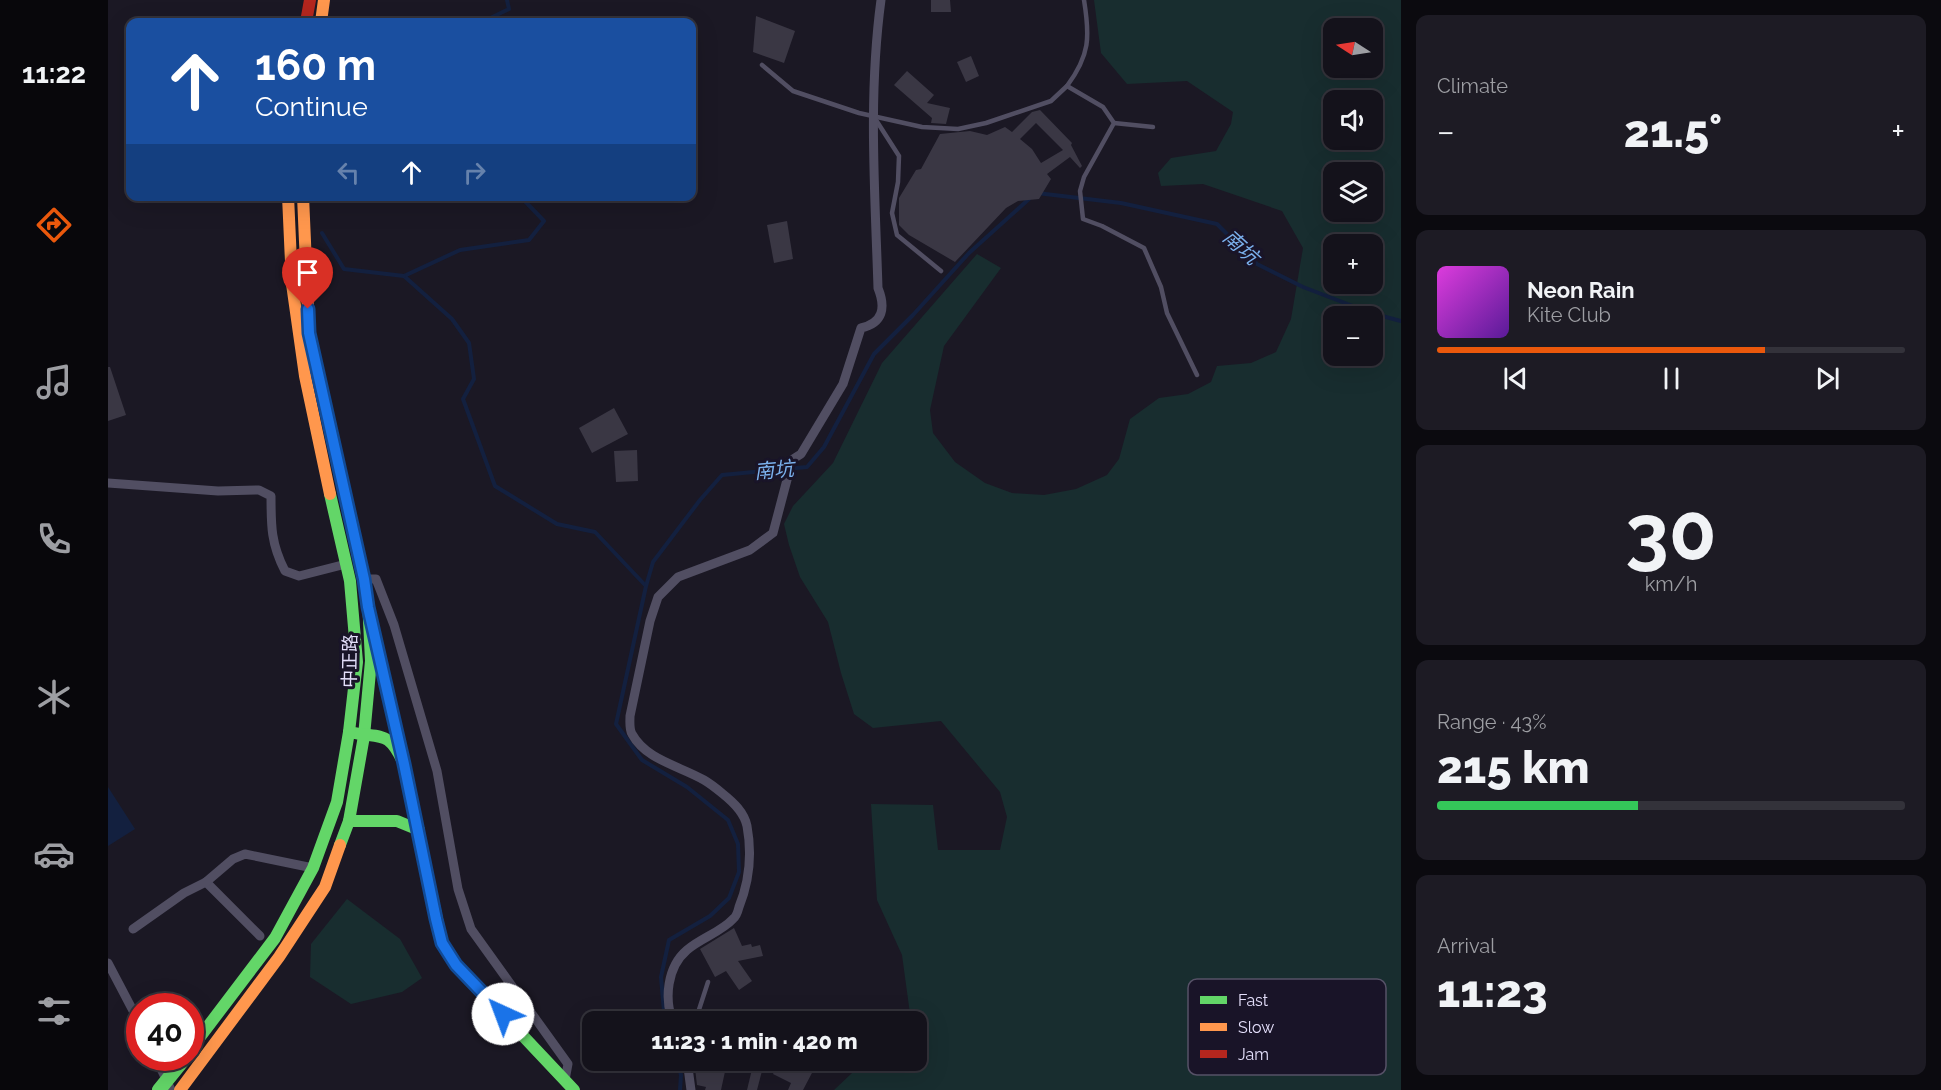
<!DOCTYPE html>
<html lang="en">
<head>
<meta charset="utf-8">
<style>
	:root { --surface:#14121b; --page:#1d1b24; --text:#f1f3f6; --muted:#9d9ea3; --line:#33323a; --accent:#ea580c }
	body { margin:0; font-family:Raleway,"Noto Sans TC",sans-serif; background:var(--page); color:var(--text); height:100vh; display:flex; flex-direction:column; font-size:22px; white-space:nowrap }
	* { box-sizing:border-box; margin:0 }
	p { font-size:20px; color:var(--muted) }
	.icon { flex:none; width:33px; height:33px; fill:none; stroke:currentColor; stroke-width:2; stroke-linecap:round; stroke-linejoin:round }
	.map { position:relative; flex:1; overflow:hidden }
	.panel { display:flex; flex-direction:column; gap:15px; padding:15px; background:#0b0a0f; width:540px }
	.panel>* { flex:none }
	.guide { position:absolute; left:18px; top:18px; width:570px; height:183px; border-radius:12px; box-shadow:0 6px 24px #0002,0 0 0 2px var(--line); background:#1a4fa0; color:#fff; overflow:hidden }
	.needle { width:39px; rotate:282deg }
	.buttons { position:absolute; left:1215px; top:18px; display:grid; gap:12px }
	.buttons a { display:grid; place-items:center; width:60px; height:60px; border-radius:12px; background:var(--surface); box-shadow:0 6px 24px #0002,0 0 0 2px var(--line); font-size:30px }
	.speed { position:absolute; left:18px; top:993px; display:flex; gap:12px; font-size:30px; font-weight:700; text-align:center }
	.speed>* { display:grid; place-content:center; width:78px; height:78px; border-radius:50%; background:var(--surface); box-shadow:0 6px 24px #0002,0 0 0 2px var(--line); line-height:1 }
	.speed .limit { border:9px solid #d22; background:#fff; color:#111 }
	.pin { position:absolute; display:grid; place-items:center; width:51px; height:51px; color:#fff; margin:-62px -26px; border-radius:50% 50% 50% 0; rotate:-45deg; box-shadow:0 0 6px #0007 }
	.pin .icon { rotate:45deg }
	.me { position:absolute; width:66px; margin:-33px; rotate:317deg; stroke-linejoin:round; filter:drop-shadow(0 0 4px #0008) }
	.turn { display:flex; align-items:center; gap:21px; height:126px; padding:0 30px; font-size:27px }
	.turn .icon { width:78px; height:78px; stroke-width:2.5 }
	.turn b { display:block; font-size:42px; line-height:51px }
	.lanes { display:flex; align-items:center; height:57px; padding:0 30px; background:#0003; justify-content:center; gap:30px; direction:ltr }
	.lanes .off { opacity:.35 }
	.big { font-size:45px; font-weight:800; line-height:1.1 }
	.panel .card { flex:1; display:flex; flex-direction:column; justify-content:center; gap:9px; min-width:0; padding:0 21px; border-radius:12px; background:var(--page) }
	.panel .dial { align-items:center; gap:0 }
	.dial b { font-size:78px; line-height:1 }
	.song { display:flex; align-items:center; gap:18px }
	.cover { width:72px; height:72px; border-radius:9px; background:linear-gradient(135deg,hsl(300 70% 55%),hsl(270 70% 35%)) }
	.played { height:6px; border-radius:3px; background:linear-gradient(90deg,var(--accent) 70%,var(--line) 70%) }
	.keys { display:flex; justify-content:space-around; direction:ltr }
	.heat { display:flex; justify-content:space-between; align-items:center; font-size:33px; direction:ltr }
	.charge { height:9px; border-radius:4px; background:linear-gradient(90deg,#34c759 43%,var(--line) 0) }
	.trip { position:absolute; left:474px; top:1011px; width:345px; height:60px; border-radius:12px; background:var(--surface); box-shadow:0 6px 24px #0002,0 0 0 2px var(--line); font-weight:800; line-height:60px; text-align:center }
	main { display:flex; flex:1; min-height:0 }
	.tabs { display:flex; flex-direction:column; width:108px; justify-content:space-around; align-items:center; background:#08070b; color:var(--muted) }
	.tabs .icon { width:42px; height:42px }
	.tabs .current { color:var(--accent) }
	.tabs b { font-size:27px; color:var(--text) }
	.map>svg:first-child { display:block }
	.green { fill:#182d2f; fill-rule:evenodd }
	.water { fill:#13203f }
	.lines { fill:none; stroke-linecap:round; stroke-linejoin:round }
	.stream { stroke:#13203f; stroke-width:4 }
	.building { fill:#3a3744; fill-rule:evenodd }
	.lane { stroke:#514e62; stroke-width:4.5 }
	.street { stroke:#514e62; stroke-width:9 }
	.fast { stroke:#63d668; stroke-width:12 }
	.slow { stroke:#ff974d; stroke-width:12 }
	.jam { stroke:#b3261e; stroke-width:12 }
	.fast-bridge { stroke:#63d668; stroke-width:14 }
	.route-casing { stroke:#114b97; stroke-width:15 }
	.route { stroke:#1a73e8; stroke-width:10 }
	.labels { text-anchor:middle; stroke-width:6; stroke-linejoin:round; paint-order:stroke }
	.street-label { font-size:18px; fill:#e4dffb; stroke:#191428 }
	.water-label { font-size:20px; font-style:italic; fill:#7bb1ed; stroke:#191428 }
	.key { fill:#191428; stroke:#565167; stroke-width:1.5 }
	.key-label { font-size:16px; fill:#e4dffb }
</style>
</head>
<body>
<main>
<nav class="tabs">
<b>11:22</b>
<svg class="icon current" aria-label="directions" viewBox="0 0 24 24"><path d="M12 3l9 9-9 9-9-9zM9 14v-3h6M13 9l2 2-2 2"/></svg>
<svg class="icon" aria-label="music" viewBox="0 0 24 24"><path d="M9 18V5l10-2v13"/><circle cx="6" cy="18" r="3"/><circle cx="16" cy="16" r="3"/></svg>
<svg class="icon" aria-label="phone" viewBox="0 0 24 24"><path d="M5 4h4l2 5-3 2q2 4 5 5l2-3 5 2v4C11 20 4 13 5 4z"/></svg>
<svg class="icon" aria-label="climate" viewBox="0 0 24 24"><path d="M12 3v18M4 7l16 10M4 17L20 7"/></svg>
<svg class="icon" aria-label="car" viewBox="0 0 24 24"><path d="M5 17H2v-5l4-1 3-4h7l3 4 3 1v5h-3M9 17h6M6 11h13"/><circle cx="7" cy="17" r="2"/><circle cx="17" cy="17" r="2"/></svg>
<svg class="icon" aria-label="filters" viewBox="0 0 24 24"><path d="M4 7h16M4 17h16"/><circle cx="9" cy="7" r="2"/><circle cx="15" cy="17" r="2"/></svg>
</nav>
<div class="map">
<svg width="1293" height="1090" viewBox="0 0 1293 1090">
	<rect width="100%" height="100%" fill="#1b1824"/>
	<!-- green -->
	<g class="green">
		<path d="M986,0H1293V1090H726L744,1073L763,1061L808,1060V1022L803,1021L794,955L769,900L763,804L825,805L830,850H892L899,817L892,792L833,721L765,728L746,714L733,673L720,622L692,577L681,545L676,524L685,506L725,463L774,363L869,254L893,268L836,346L822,410L825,433L847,462L877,483L904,493L936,495L968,489L999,475L1011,459L1022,419L1051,398L1080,394L1103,382L1109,366L1143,363L1168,352L1183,319L1195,248L1174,211L1095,184L1053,186L1050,173L1063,158L1108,151L1123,124L1125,112L1079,81L1019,84L993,53ZM1226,28H1264V68H1226ZM1226,100H1264V140H1226ZM1226,172H1264V212H1226ZM1226,244H1264V284H1226ZM1226,316H1264V356H1226Z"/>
		<path d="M239,899L292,939L314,978L294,992L243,1004L202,977L203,944Z"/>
	</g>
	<!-- water -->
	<path class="water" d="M0,787L27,829L0,846Z"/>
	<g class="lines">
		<!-- stream -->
		<g class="stream">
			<path d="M374,22L401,9L399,0"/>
			<path d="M929,193L1013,203L1109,224L1149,264L1195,287L1263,313L1293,321"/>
			<path d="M412,196L436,221L421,240L352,250L296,276L344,319L361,343L366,379L355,399L387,486L449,524L487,532L537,585"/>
			<path d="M214,233L236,269L296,276"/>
			<path d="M559,1022L556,1011L553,977L561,940L602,916L621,898L631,872L630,844L620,820L579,787L534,760L508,724L538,586L545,562L592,500L614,475L699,467L716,447L766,354L805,315L861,253L921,199"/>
			<path d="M569,1060L573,1075L572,1090"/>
		</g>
	</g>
	<!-- building -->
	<g class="building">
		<path d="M823,0H842L843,12H823Z"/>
		<path d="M648,16L687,31L676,63L645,52Z"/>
		<path d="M863,56L871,76L858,82L849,62Z"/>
		<path d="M799,71L826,95L819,103L842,108L838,124L823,123L824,118L786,85Z"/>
		<path d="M932,110L964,143L963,145L974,166L972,168L962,157L939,174L943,179L931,199L910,201L898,208L847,262L801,235L791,225V198L808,170L813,169L832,134L862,131L879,135L897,127L904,132L924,112ZM928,123L955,150L933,163L924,149L912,139Z"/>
		<path d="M679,221L685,259L666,263L659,225Z"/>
		<path d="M0,367H2L18,415L0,421Z"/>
		<path d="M506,408L520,434L484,453L471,428Z"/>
		<path d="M529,450L530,481L508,482L506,451Z"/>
		<path d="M626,928L634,946L643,944L644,947L652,945L655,956L630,961L644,981L631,990L618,971L607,977L592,949Z"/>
		<path d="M586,1060H599L598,1063L618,1067L613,1090H597L598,1087L589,1085Z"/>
		<path d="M611,1060H644L641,1071L611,1064Z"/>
		<path d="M672,1060H684L705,1071L695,1090H680L683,1083L665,1074Z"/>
		<path d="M645,1065L655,1067L649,1090H639Z"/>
	</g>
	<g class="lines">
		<!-- lane -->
		<g class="lane">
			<path d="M976,0C982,37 982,55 959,86L995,107L1006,123L976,177L972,191L975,219L994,226L1036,248L1053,287L1059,313L1089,375"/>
			<path d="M654,65L685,91L751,113L814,127L850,129L878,123L943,101L959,86"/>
			<path d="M768,120L791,156L790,182L784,213L789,235L833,271"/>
			<path d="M1006,123L1045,127"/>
			<path d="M587,1022L600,982"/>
		</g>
		<!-- street -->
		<g class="street">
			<path d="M0,483L110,491L151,490L163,496C163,526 163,544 177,571L191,576L238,564"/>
			<path d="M256,579H268L286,625L329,771L350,889L363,929L460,1064L457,1080"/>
			<path d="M98,882L152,936"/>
			<path d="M25,929L76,893L98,882L125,859L137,854L205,868"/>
			<path d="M0,963L32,1024"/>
			<path d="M565,1022C556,999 559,967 579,950C593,938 613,932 625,919C628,917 630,911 631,907C641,882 644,853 639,826C636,812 625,802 615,794C609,789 603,784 596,780C572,766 538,760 524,734C521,729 522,721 522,716L542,621L550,597L570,577L642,550L665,533L680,476L682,461L693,454L735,384L753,328C775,323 778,308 770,288C767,192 760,96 773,0"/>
			<path d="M48,1058L63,1090"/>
			<path d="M579,1060L583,1090"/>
		</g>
		<!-- fast -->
		<g class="fast">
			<path d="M208,367L260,600L263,661L256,736L241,821L232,845"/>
			<path d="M266,631L293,751"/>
			<path d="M241,732C274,739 280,729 296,764L334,943L348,965L466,1090"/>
			<path d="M241,821H289L311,830"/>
			<path d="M82,1050L167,938L205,868L229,802L241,732L249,662L242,581L222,494"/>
		</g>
		<!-- slow -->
		<g class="slow">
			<path d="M213,22L216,0"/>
			<path d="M180,196L184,284L197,376L222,494"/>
			<path d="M195,196L201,333L208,367"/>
			<path d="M72,1090L171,957L217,887L232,845"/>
		</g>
		<!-- jam -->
		<path class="jam" d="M198,22L202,0"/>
		<!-- fast-bridge -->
		<path class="fast-bridge" d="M51,1090L77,1058"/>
	</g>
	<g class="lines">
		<defs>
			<path id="route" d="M200,309L201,333L256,579L260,607L296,764L328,919L334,943L348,965L395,1014"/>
		</defs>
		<!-- route casing -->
		<use href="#route" class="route-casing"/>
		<!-- route -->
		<use href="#route" class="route"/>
	</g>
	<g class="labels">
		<!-- street labels -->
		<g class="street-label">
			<text transform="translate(242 661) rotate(-89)" y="6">中正路</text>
		</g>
		<!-- water labels -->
		<g class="water-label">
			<text transform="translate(1133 247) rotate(42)" y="7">南坑</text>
			<text transform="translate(666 470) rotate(-5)" y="7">南坑</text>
		</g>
	</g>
	<!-- legend -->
	<rect x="1080" y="979" width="198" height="96" rx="9" class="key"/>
	<rect x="1092" y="996" width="27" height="8" fill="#63d668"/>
	<rect x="1092" y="1023" width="27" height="8" fill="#ff974d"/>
	<rect x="1092" y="1050" width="27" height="8" fill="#b3261e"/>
	<g class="key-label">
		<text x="1130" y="1006">Fast</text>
		<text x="1130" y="1033">Slow</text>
		<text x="1130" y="1060">Jam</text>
	</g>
</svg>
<div class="buttons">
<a><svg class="needle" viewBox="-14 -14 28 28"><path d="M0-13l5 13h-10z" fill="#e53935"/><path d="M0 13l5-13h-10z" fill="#9d9ea3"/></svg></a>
<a><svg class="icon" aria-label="sound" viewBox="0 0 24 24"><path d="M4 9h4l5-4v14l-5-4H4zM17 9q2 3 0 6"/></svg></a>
<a><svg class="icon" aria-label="layers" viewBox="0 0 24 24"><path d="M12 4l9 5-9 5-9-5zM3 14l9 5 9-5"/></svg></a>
<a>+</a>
<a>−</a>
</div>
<div class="speed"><div class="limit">40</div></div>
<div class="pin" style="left:200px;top:309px;background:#d93025"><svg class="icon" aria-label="arrive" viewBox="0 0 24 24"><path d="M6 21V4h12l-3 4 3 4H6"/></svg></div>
<svg class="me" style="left:395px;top:1014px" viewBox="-20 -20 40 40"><circle r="19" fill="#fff"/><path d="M0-13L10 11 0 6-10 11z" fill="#1a73e8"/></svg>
<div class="trip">11:23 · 1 min · 420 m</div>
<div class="guide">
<div class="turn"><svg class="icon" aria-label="ahead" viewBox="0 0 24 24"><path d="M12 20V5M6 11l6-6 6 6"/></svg><div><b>160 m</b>Continue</div></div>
<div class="lanes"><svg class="icon off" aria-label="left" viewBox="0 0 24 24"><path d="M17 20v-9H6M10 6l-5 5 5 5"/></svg><svg class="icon" aria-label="ahead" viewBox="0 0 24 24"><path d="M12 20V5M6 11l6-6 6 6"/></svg><svg class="icon off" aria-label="right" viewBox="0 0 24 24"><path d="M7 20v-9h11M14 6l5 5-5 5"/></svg></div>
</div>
</div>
<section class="panel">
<div class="card"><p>Climate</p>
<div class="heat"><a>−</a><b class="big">21.5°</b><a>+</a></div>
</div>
<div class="card">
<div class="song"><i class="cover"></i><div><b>Neon Rain</b><p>Kite Club</p></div></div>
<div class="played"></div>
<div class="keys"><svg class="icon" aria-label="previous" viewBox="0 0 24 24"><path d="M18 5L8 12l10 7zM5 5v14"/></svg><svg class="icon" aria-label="pause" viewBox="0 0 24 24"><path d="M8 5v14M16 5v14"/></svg><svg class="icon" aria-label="next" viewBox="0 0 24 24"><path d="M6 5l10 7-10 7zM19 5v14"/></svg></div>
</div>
<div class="card dial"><b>30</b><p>km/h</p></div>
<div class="card"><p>Range · 43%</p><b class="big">215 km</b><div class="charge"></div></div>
<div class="card"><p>Arrival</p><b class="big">11:23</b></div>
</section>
</main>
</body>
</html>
